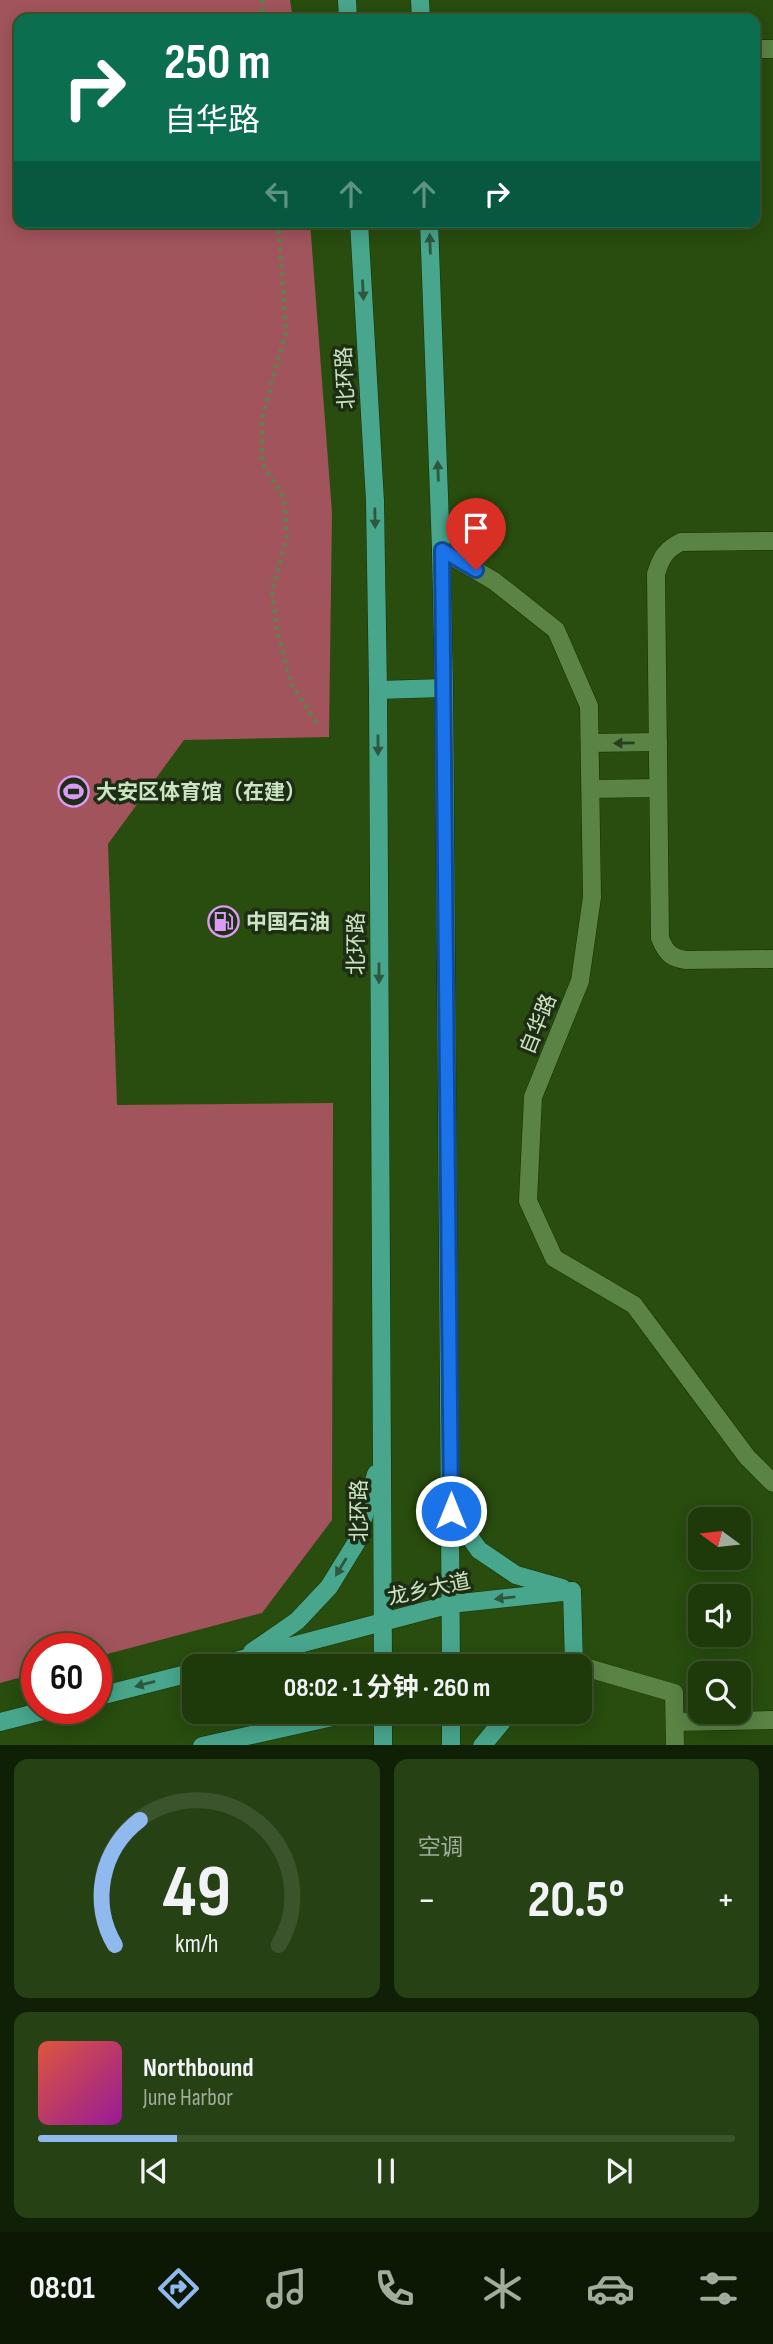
<!DOCTYPE html>
<html lang="zh">
<head>
<meta charset="utf-8">
<style>
	:root { --surface:#1e3a0a; --page:#264113; --text:#f1f3f6; --muted:#a1ad9c; --line:#3c542b; --accent:#90b9f0 }
	body { margin:0; font-family:"Sofia Sans Condensed","Noto Sans SC",sans-serif; background:var(--page); color:var(--text); height:100vh; display:flex; flex-direction:column; font-size:26px; white-space:nowrap }
	* { box-sizing:border-box; margin:0 }
	p { font-size:23px; color:var(--muted) }
	.icon { flex:none; width:38px; height:38px; fill:none; stroke:currentColor; stroke-width:2; stroke-linecap:round; stroke-linejoin:round }
	.map { position:relative; height:1745px; overflow:hidden }
	.side { display:flex; flex-direction:column; gap:14px; padding:14px; background:#102006; flex:1 }
	.side>* { flex:none }
	.hud { position:absolute; left:14px; top:14px; width:746px; height:214px; border-radius:14px; box-shadow:0 4px 18px #0003,0 0 0 2px var(--line); background:#0b6e4f; color:#fff; overflow:hidden }
	.needle { width:46px; rotate:285deg }
	.buttons { position:absolute; left:688px; top:1507px; display:grid; gap:14px }
	.buttons a { display:grid; place-items:center; width:63px; height:63px; border-radius:14px; background:var(--surface); box-shadow:0 4px 18px #0003,0 0 0 2px var(--line); font-size:35px }
	.speed { position:absolute; left:21px; top:1633px; display:flex; gap:14px; font-size:35px; font-weight:700; text-align:center }
	.speed>* { display:grid; place-content:center; width:91px; height:91px; border-radius:50%; background:var(--surface); box-shadow:0 4px 18px #0003,0 0 0 2px var(--line); line-height:1 }
	.speed .limit { border:10px solid #d22; background:#fff; color:#111 }
	.pin { position:absolute; display:grid; place-items:center; width:60px; height:60px; color:#fff; margin:-72px -30px; border-radius:50% 50% 50% 0; rotate:-45deg; box-shadow:0 0 7px #0007 }
	.pin .icon { rotate:45deg }
	.me { position:absolute; width:77px; margin:-38px; rotate:0deg; stroke-linejoin:round; filter:drop-shadow(0 0 5px #0008) }
	.turn { display:flex; align-items:center; gap:24px; height:147px; padding:0 35px; font-size:32px }
	.turn .icon { width:91px; height:91px; stroke-width:2.5 }
	.turn b { display:block; font-size:49px; line-height:60px }
	.lanes { display:flex; align-items:center; height:66px; padding:0 35px; background:#0003; justify-content:center; gap:35px; direction:ltr }
	.lanes .off { opacity:.35 }
	.big { font-size:52px; font-weight:700; line-height:1.1 }
	.side .card { flex:1; display:flex; flex-direction:column; justify-content:center; gap:10px; min-width:0; padding:0 24px; border-radius:14px; background:var(--page) }
	.side .dial { align-items:center; gap:0 }
	.dial svg { height:182px; overflow:visible; fill:none; stroke:var(--line); stroke-width:7; stroke-linecap:round; text-anchor:middle }
	.dial text { fill:var(--text); stroke:none }
	.song { display:flex; align-items:center; gap:21px }
	.cover { width:84px; height:84px; border-radius:10px; background:linear-gradient(135deg,hsl(10 70% 55%),hsl(300 70% 35%)) }
	.played { height:7px; border-radius:4px; background:linear-gradient(90deg,var(--accent) 20%,var(--line) 20%) }
	.keys { display:flex; justify-content:space-around; direction:ltr }
	.heat { display:flex; justify-content:space-between; align-items:center; font-size:38px; direction:ltr }
	.side .tiles { flex:1; display:grid; gap:14px; grid-template-columns:1fr 1fr }
	.card:last-child { grid-column:span 2 }
	.trip { position:absolute; left:182px; top:1654px; width:410px; height:70px; border-radius:14px; background:var(--surface); box-shadow:0 4px 18px #0003,0 0 0 2px var(--line); font-weight:700; line-height:70px; text-align:center }
	.dock { display:flex; height:112px; justify-content:space-around; align-items:center; background:#0c1704; color:var(--muted) }
	.dock .icon { width:49px; height:49px }
	.dock .selected { color:var(--accent) }
	.dock b { font-size:32px; color:var(--text) }
	.map>svg:first-child { display:block }
	.pitch { fill:#a1545b }
	.lines { fill:none; stroke-linecap:round; stroke-linejoin:round }
	.minor-casing { stroke:#153102; stroke-width:19 }
	.major-casing { stroke:#153102; stroke-width:19 }
	.path { stroke:#60804b; stroke-width:4.5; stroke-dasharray:3.5 5; stroke-linecap:butt }
	.minor { stroke:#5a8345; stroke-width:18 }
	.major { stroke:#48a68d; stroke-width:18 }
	.oneway { fill:#2c583e }
	.oneway2 { fill:#293f1e }
	.route-casing { stroke:#114b97; stroke-width:18 }
	.route { stroke:#1a73e8; stroke-width:12 }
	.labels { text-anchor:middle; stroke-width:7; stroke-linejoin:round; paint-order:stroke }
	.street-label { font-size:21px; fill:#cde4c3; stroke:#1d2e14 }
	.poi-label { font-size:21px; font-weight:bold; fill:#cde4c3; stroke:#1d2e14; text-anchor:start }
</style>
</head>
<body>
<div class="map">
<svg width="773" height="1746" viewBox="0 0 773 1746">
	<rect width="100%" height="100%" fill="#284d0e"/>
	<!-- pitch -->
	<path class="pitch" d="M0,0H290L293,19H19V222H310L332,513L329,737L184,740L108,844L117,1105L333,1103L332,1520L262,1613L96,1657V1648H37V1673L0,1683Z"/>
	<g class="lines">
		<defs>
			<g id="minor">
				<path d="M754,49H773"/>
				<path d="M773,541L681,542C665,550 661,558 656,574L660,938C666,953 671,958 686,960L773,959"/>
				<path d="M441,550L494,581L556,630L589,706L592,897L580,981L533,1097L528,1201L554,1258L634,1305L747,1457L773,1483"/>
				<path d="M590,743L658,742"/>
				<path d="M591,789L658,788"/>
				<path d="M574,1664L674,1693L675,1746"/>
				<path d="M675,1722L773,1720"/>
			</g>
			<g id="major">
				<path d="M347,0L348,19"/>
				<path d="M420,0L421,19"/>
				<path d="M359,222L375,501L378,690L383,1666"/>
				<path d="M429,222L441,550L444,688L451,1666"/>
				<path d="M378,690L444,688"/>
				<path d="M451,1511L479,1550L516,1575L562,1588"/>
				<path d="M252,1652L297,1621L329,1587L356,1543L376,1474"/>
				<path d="M216,1666L451,1604L572,1591"/>
				<path d="M563,1666L574,1664L572,1591"/>
				<path d="M96,1697L194,1672"/>
				<path d="M383,1712V1746"/>
				<path d="M451,1712V1746"/>
				<path d="M0,1722L55,1708"/>
				<path d="M202,1746L355,1712"/>
				<path d="M482,1746L510,1712"/>
			</g>
		</defs>
		<!-- minor casing -->
		<use href="#minor" class="minor-casing"/>
		<!-- major casing -->
		<use href="#major" class="major-casing"/>
		<!-- path -->
		<g class="path">
			<path d="M262,0L263,19"/>
			<path d="M278,222L286,331L262,419V463L284,498L287,536L272,592L277,630L291,684L318,725"/>
		</g>
		<!-- minor -->
		<use href="#minor" class="minor"/>
		<!-- major -->
		<use href="#major" class="major"/>
	</g>
	<!-- one-way arrows -->
	<defs><path id="oneway-solid" d="M-6-.8H1V-3.2L6.5 0L1 3.2V.8H-6Z" transform="scale(1.75)"/></defs>
	<g class="oneway">
		<use href="#oneway-solid" transform="translate(430 244) rotate(-92)"/>
		<use href="#oneway-solid" transform="translate(363 290) rotate(87)"/>
		<use href="#oneway-solid" transform="translate(438 471) rotate(-92)"/>
		<use href="#oneway-solid" transform="translate(375 518) rotate(89)"/>
		<use href="#oneway-solid" transform="translate(378 745) rotate(90)"/>
		<use href="#oneway-solid" transform="translate(379 973) rotate(90)"/>
		<use href="#oneway-solid" transform="translate(341 1567) rotate(121)"/>
		<use href="#oneway-solid" transform="translate(505 1598) rotate(174)"/>
		<use href="#oneway-solid" transform="translate(145 1684) rotate(165)"/>
	</g>
	<use class="oneway2" href="#oneway-solid" transform="translate(624 743) rotate(179)"/>
	<g class="lines">
		<defs>
			<path id="route" d="M451,1511L442,550L476,570"/>
		</defs>
		<!-- route casing -->
		<use href="#route" class="route-casing"/>
		<!-- route -->
		<use href="#route" class="route"/>
	</g>
	<!-- icons -->
	<defs>
		<symbol id="stadium-ring" viewBox="-11 -11 22 22"><circle r="9.5" fill="#1d2e14" stroke="#db9af6" stroke-width="1.5"/><path d="M0-5a6.5 5 0 1 0 0 10a6.5 5 0 1 0 0-10ZM-3.5-1.8h7v3.6h-7Z" fill="#db9af6"/></symbol>
		<symbol id="fuel-ring" viewBox="-11 -11 22 22"><circle r="9.5" fill="#1d2e14" stroke="#db9af6" stroke-width="1.5"/><path d="M-5.5-6h7V0h2V4h1.3V-2.5L3-4.5l.8-.8L6-3V5H2.5V1h-1V6h-7ZM-4.2-4.7v3.2H.2V-4.7Z" fill="#db9af6"/></symbol>
	</defs>
	<g fill-rule="evenodd">
		<use href="#stadium-ring" x="56" y="774" width="35" height="35"/>
		<use href="#fuel-ring" x="206" y="904" width="35" height="35"/>
	</g>
	<g class="labels">
		<!-- street labels -->
		<g class="street-label">
			<text transform="translate(345 378) rotate(-93)" y="7">北环路</text>
			<text transform="translate(356 944) rotate(-90)" y="7">北环路</text>
			<text transform="translate(538 1024) rotate(-68)" y="7">自华路</text>
			<text transform="translate(359 1511) rotate(-90)" y="7">北环路</text>
			<text transform="translate(429 1589) rotate(-12)" y="7">龙乡大道</text>
		</g>
		<!-- poi labels -->
		<g class="poi-label">
			<text x="96" y="799">大安区体育馆（在建）</text>
			<text x="246" y="929">中国石油</text>
		</g>
	</g>
</svg>
<div class="buttons">
<a><svg class="needle" viewBox="-14 -14 28 28"><path d="M0-13l5 13h-10z" fill="#e53935"/><path d="M0 13l5-13h-10z" fill="#a1ad9c"/></svg></a>
<a><svg class="icon" aria-label="sound" viewBox="0 0 24 24"><path d="M4 9h4l5-4v14l-5-4H4zM17 9q2 3 0 6"/></svg></a>
<a><svg class="icon" aria-label="search" viewBox="0 0 24 24"><circle cx="10" cy="10" r="6"/><path d="M15 15l6 6"/></svg></a>
</div>
<div class="speed"><div class="limit">60</div></div>
<div class="pin" style="left:476px;top:570px;background:#d93025"><svg class="icon" aria-label="arrive" viewBox="0 0 24 24"><path d="M6 21V4h12l-3 4 3 4H6"/></svg></div>
<svg class="me" style="left:451px;top:1511px" viewBox="-20 -20 40 40"><circle r="17" fill="#1a73e8" stroke="#fff" stroke-width="3"/><path d="M0-11L8 9 0 5-8 9z" fill="#fff"/></svg>
<div class="trip">08:02 · 1 分钟 · 260 m</div>
<div class="hud">
<div class="turn"><svg class="icon" aria-label="right" viewBox="0 0 24 24"><path d="M7 20v-9h11M14 6l5 5-5 5"/></svg><div><b>250 m</b>自华路</div></div>
<div class="lanes"><svg class="icon off" aria-label="left" viewBox="0 0 24 24"><path d="M17 20v-9H6M10 6l-5 5 5 5"/></svg><svg class="icon off" aria-label="ahead" viewBox="0 0 24 24"><path d="M12 20V5M6 11l6-6 6 6"/></svg><svg class="icon off" aria-label="ahead" viewBox="0 0 24 24"><path d="M12 20V5M6 11l6-6 6 6"/></svg><svg class="icon" aria-label="right" viewBox="0 0 24 24"><path d="M7 20v-9h11M14 6l5 5-5 5"/></svg></div>
</div>
</div>
<section class="side">
<div class="tiles">
<div class="card dial"><svg viewBox="0 0 100 80">
<path d="M14 69A42 42 0 1 1 86 69"/>
<path d="M14 69A42 42 0 0 1 25 14" stroke="#90b9f0"/>
<text x="50" y="56" font-size="32" font-weight="700">49</text>
<text x="50" y="72" font-size="11">km/h</text>
</svg></div>
<div class="card"><p>空调</p>
<div class="heat"><a>−</a><b class="big">20.5°</b><a>+</a></div>
</div>
<div class="card">
<div class="song"><i class="cover"></i><div><b>Northbound</b><p>June Harbor</p></div></div>
<div class="played"></div>
<div class="keys"><svg class="icon" aria-label="previous" viewBox="0 0 24 24"><path d="M18 5L8 12l10 7zM5 5v14"/></svg><svg class="icon" aria-label="pause" viewBox="0 0 24 24"><path d="M8 5v14M16 5v14"/></svg><svg class="icon" aria-label="next" viewBox="0 0 24 24"><path d="M6 5l10 7-10 7zM19 5v14"/></svg></div>
</div>
</div>
</section>
<nav class="dock">
<b>08:01</b>
<svg class="icon selected" aria-label="directions" viewBox="0 0 24 24"><path d="M12 3l9 9-9 9-9-9zM9 14v-3h6M13 9l2 2-2 2"/></svg>
<svg class="icon" aria-label="music" viewBox="0 0 24 24"><path d="M9 18V5l10-2v13"/><circle cx="6" cy="18" r="3"/><circle cx="16" cy="16" r="3"/></svg>
<svg class="icon" aria-label="phone" viewBox="0 0 24 24"><path d="M5 4h4l2 5-3 2q2 4 5 5l2-3 5 2v4C11 20 4 13 5 4z"/></svg>
<svg class="icon" aria-label="climate" viewBox="0 0 24 24"><path d="M12 3v18M4 7l16 10M4 17L20 7"/></svg>
<svg class="icon" aria-label="car" viewBox="0 0 24 24"><path d="M5 17H2v-5l4-1 3-4h7l3 4 3 1v5h-3M9 17h6M6 11h13"/><circle cx="7" cy="17" r="2"/><circle cx="17" cy="17" r="2"/></svg>
<svg class="icon" aria-label="filters" viewBox="0 0 24 24"><path d="M4 7h16M4 17h16"/><circle cx="9" cy="7" r="2"/><circle cx="15" cy="17" r="2"/></svg>
</nav>
</body>
</html>
